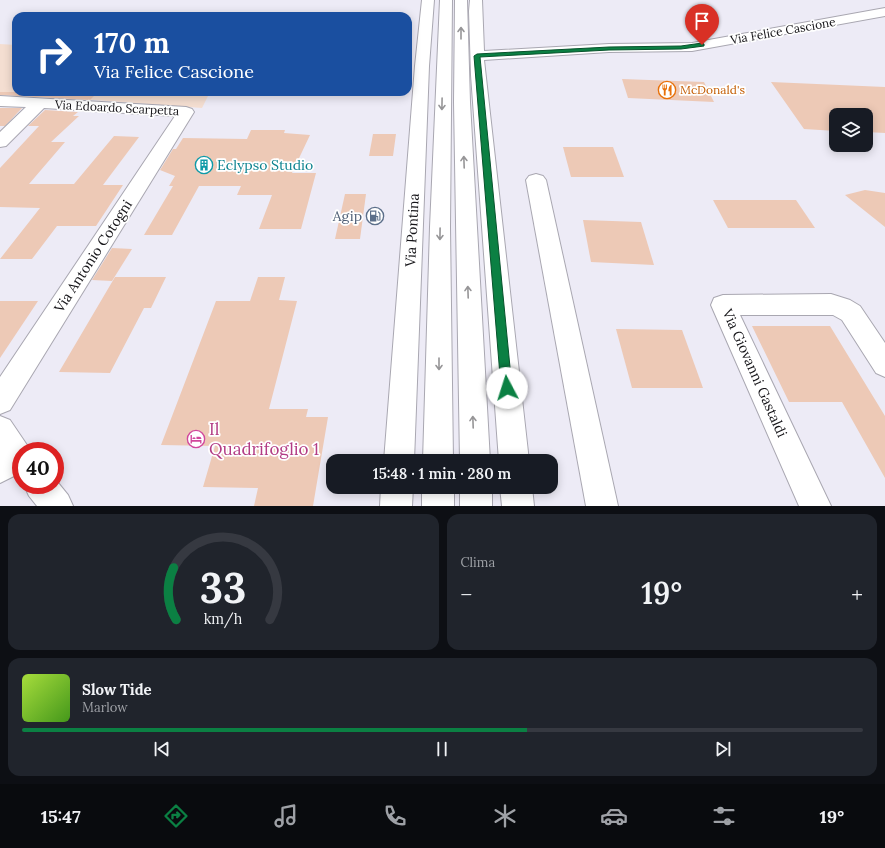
<!DOCTYPE html>
<html lang="it">
<head>
<meta charset="utf-8">
<style>
	:root { --surface:#171b24; --page:#20242c; --text:#f1f3f6; --muted:#9ea1a6; --line:#363941; --accent:#0b8043 }
	body { margin:0; font-family:Lora,serif; background:var(--page); color:var(--text); height:100vh; display:flex; flex-direction:column; font-size:15px; white-space:nowrap }
	* { box-sizing:border-box; margin:0 }
	p { font-size:13px; color:var(--muted) }
	.icon { flex:none; width:22px; height:22px; fill:none; stroke:currentColor; stroke-width:2; stroke-linecap:round; stroke-linejoin:round }
	.map { position:relative; height:506px; overflow:hidden }
	.drawer { display:flex; flex-direction:column; gap:8px; padding:8px; background:#0d0f14; flex:1 }
	.drawer>* { flex:none }
	.banner { position:absolute; left:12px; top:12px; width:400px; height:84px; border-radius:12px; box-shadow:0 2px 10px #0003; background:#1a4fa0; color:#fff; overflow:hidden }
	.buttons { position:absolute; left:829px; top:108px; display:grid; gap:8px }
	.buttons a { display:grid; place-items:center; width:44px; height:44px; border-radius:8px; background:var(--surface); box-shadow:0 2px 10px #0003; font-size:20px }
	.speed { position:absolute; left:12px; top:442px; display:flex; gap:8px; font-size:20px; font-weight:700; text-align:center }
	.speed>* { display:grid; place-content:center; width:52px; height:52px; border-radius:50%; background:var(--surface); box-shadow:0 2px 10px #0003; line-height:1 }
	.speed .limit { border:6px solid #d22; background:#fff; color:#111 }
	.pin { position:absolute; display:grid; place-items:center; width:34px; height:34px; color:#fff; margin:-41px -17px; border-radius:50% 50% 50% 0; rotate:-45deg; box-shadow:0 0 4px #0007 }
	.pin .icon { rotate:45deg }
	.me { position:absolute; width:44px; margin:-22px; rotate:355deg; stroke-linejoin:round; filter:drop-shadow(0 0 3px #0008) }
	.turn { display:flex; align-items:center; gap:14px; height:84px; padding:0 16px; font-size:18px }
	.turn .icon { width:52px; height:52px; stroke-width:2.5 }
	.turn b { display:block; font-size:28px; line-height:34px }
	.big { font-size:30px; font-weight:600; line-height:1.1 }
	.drawer .card { flex:1; display:flex; flex-direction:column; justify-content:center; gap:6px; min-width:0; padding:0 14px; border-radius:12px; background:var(--page) }
	.drawer .dial { align-items:center; gap:0 }
	.dial svg { height:104px; overflow:visible; fill:none; stroke:var(--line); stroke-width:7; stroke-linecap:round; text-anchor:middle }
	.dial text { fill:var(--text); stroke:none }
	.song { display:flex; align-items:center; gap:12px }
	.cover { width:48px; height:48px; border-radius:6px; background:linear-gradient(135deg,hsl(80 70% 55%),hsl(100 70% 35%)) }
	.played { height:4px; border-radius:2px; background:linear-gradient(90deg,var(--accent) 60%,var(--line) 60%) }
	.keys { display:flex; justify-content:space-around; direction:ltr }
	.heat { display:flex; justify-content:space-between; align-items:center; font-size:22px; direction:ltr }
	.drawer .tiles { flex:1; display:grid; gap:8px; grid-template-columns:1fr 1fr }
	.card:last-child { grid-column:span 2 }
	.trip { position:absolute; left:326px; top:454px; width:232px; height:40px; border-radius:12px; background:var(--surface); box-shadow:0 2px 10px #0003; font-weight:600; line-height:40px; text-align:center }
	.tab-bar { display:flex; height:64px; justify-content:space-around; align-items:center; background:#090b0e; color:var(--muted) }
	.tab-bar .icon { width:28px; height:28px }
	.tab-bar .on { color:var(--accent) }
	.tab-bar b { font-size:18px; color:var(--text) }
	.map>svg:first-child { display:block }
	.industrial { fill:#f4ded1 }
	.building { fill:#edc9b6 }
	.lines { fill:none; stroke-linecap:round; stroke-linejoin:round }
	.minor-casing { stroke:#a9a7b1; stroke-width:2 }
	.highway-casing { stroke:#a9a7b1; stroke-width:2 }
	.minor { fill:#fff; fill-rule:evenodd }
	.highway { fill:#fff; fill-rule:evenodd }
	.oneway { stroke:#969597 }
	.route { fill:#0b8043; stroke:#07532c }
	.labels { text-anchor:middle; stroke-width:3.5; stroke-linejoin:round; paint-order:stroke }
	.far-street-label { font-size:12px; fill:#151418; stroke:#fff }
	.far-food-label { font-size:12px; fill:#c56008; stroke:#fff; text-anchor:start }
	.culture-label { font-size:14px; fill:#0d838f; stroke:#fff; text-anchor:start }
	.service-label { font-size:14px; fill:#4e5e75; stroke:#fff; text-anchor:end }
	.street-label { font-size:14px; fill:#151418; stroke:#fff }
	.near-hotel-label { font-size:17px; fill:#b23c85; stroke:#fff; text-anchor:start }
</style>
</head>
<body>
<div class="map">
<svg width="885" height="506" viewBox="0 0 885 506">
	<rect width="100%" height="100%" fill="#edebf6"/>
	<!-- industrial -->
	<path class="industrial" d="M0,44L16,45V92H210L202,108L0,93Z"/>
	<!-- building -->
	<g class="building">
		<path d="M622,79L704,82L714,102L628,98Z"/>
		<path d="M771,82L885,87V133L866,132V115H836V131L804,129Z"/>
		<path d="M0,92H98L90,100L0,95Z"/>
		<path d="M0,108H22L5,126H0Z"/>
		<path d="M45,110L78,112L73,116H79L51,142H65L29,184H74L114,136L139,137L103,185H123L96,226H57L32,259H0L40,208L0,207V168L39,126H28Z"/>
		<path d="M251,130H285L284,133L310,135L292,173H316L301,229H259L272,195H237L241,186H199L172,235H144L173,186H169L175,176L160,170L173,149H176L183,138L247,139Z"/>
		<path d="M373,134H396L393,156H369Z"/>
		<path d="M563,147H613L624,177H571Z"/>
		<path d="M865,190L885,193V227L845,195Z"/>
		<path d="M345,194H366L360,239H335Z"/>
		<path d="M713,200H796L815,228H728Z"/>
		<path d="M583,220L641,222L654,265L591,262Z"/>
		<path d="M112,248L132,249L112,281L92,280Z"/>
		<path d="M115,277H166L151,308H144L110,373L59,372Z"/>
		<path d="M258,277H285L279,300L297,301L269,409H308L306,417H328L313,506H254L258,488L203,487L215,446L161,445L216,301H250Z"/>
		<path d="M0,301H38L0,358Z"/>
		<path d="M752,326H830L885,416V478L842,402H789Z"/>
		<path d="M616,329L682,330L703,388H632Z"/>
	</g>
	<g class="lines">
		<defs>
			<g id="minor">
				<path d="M422,0H434L429,66L414,461H384L415,66Z"/>
				<path d="M470,0H482L484,51L609,44L692,43L885,8V16L692,51L609,52L484,60L529,461H499L471,75L469,11Z"/>
				<path d="M0,96L186,107L192,109L194,112L10,410L0,414V377L175,116L44,108L6,146L0,147V132L26,107L0,106Z"/>
				<path d="M536,174L543,176L546,180L618,506H586L526,180L529,176Z"/>
				<path d="M831,294L850,300L860,306L885,343V377L876,373L842,320L833,315H740L831,506H799L711,305L714,298L723,295Z"/>
				<path d="M0,416L10,420L31,451H21V477L16,475L0,483Z"/>
				<path d="M55,479L68,495L73,506H37L29,496L24,485H55Z"/>
				<path d="M381,487H413L412,506H380Z"/>
				<path d="M500,487H532L534,506H502Z"/>
			</g>
			<g id="highway">
				<path d="M440,0H452L450,227L453,461H423L430,227Z"/>
				<path d="M455,0H467L470,102L490,461H460L454,102Z"/>
				<rect x="422" y="487" width="32" height="19"/>
				<rect x="460" y="487" width="32" height="19"/>
			</g>
		</defs>
		<!-- minor casing -->
		<use href="#minor" class="minor-casing"/>
		<!-- highway casing -->
		<use href="#highway" class="highway-casing"/>
		<!-- minor -->
		<use href="#minor" class="minor"/>
		<!-- highway -->
		<use href="#highway" class="highway"/>
	</g>
	<!-- one-way arrows -->
	<defs><path id="oneway-shaft" d="M-6 0H5M1.5-3L5.5 0L1.5 3" fill="none" stroke-width="1.6" stroke-linecap="round" stroke-linejoin="round"/></defs>
	<g class="oneway">
		<use href="#oneway-shaft" transform="translate(461 33) rotate(-90)"/>
		<use href="#oneway-shaft" transform="translate(442 104) rotate(91)"/>
		<use href="#oneway-shaft" transform="translate(464 162) rotate(-92)"/>
		<use href="#oneway-shaft" transform="translate(440 234) rotate(91)"/>
		<use href="#oneway-shaft" transform="translate(468 292) rotate(-92)"/>
		<use href="#oneway-shaft" transform="translate(439 364) rotate(90)"/>
		<use href="#oneway-shaft" transform="translate(473 422) rotate(-92)"/>
	</g>
	<!-- route -->
	<path class="route" d="M702,43L704,44V46L681,49L609,50L480,57L512,388L511,391L507,393L503,391L501,388L474,56L477,54L609,47L681,46Z"/>
	<!-- icons -->
	<defs>
		<symbol id="restaurant-ring" viewBox="-11 -11 22 22"><circle r="9.5" fill="#fff" stroke="#e8710a" stroke-width="1.5"/><path d="M-5-6h1v4h1v-4h1v4h1v-4h1v5L-1.5 .5V6h-2V.5L-5-1ZM5-6V6H3V1.5H1.5Q1.5-4 5-6Z" fill="#e8710a"/></symbol>
		<symbol id="building-ring" viewBox="-11 -11 22 22"><circle r="9.5" fill="#fff" stroke="#0f9aa8" stroke-width="1.5"/><path d="M-4-6H4V6H1V3H-1V6H-4ZM-2.5-4.3h1.7v1.8h-1.7ZM.8-4.3h1.7v1.8H.8ZM-2.5-1h1.7V.8h-1.7ZM.8-1h1.7V.8H.8Z" fill="#0f9aa8"/></symbol>
		<symbol id="fuel-ring" viewBox="-11 -11 22 22"><circle r="9.5" fill="#fff" stroke="#5c6f8a" stroke-width="1.5"/><path d="M-5.5-6h7V0h2V4h1.3V-2.5L3-4.5l.8-.8L6-3V5H2.5V1h-1V6h-7ZM-4.2-4.7v3.2H.2V-4.7Z" fill="#5c6f8a"/></symbol>
		<symbol id="hotel-ring" viewBox="-11 -11 22 22"><circle r="9.5" fill="#fff" stroke="#d1479c" stroke-width="1.5"/><path d="M-6-4.5h1.5V1H6V5H4.5V3h-9V5H-6ZM-4 0a1.8 1.8 0 1 1 3.6 0ZM.5 0V-2.5h3Q6-2.5 6 0Z" fill="#d1479c"/></symbol>
	</defs>
	<g fill-rule="evenodd">
		<use href="#restaurant-ring" x="657" y="80" width="20" height="20"/>
		<use href="#building-ring" x="194" y="155" width="20" height="20"/>
		<use href="#fuel-ring" x="365" y="206" width="20" height="20"/>
		<use href="#hotel-ring" x="186" y="429" width="20" height="20"/>
	</g>
	<g class="labels">
		<!-- far-street labels -->
		<g class="far-street-label">
			<text transform="translate(783 31) rotate(-10)" y="4">Via Felice Cascione</text>
			<text transform="translate(117 108) rotate(3)" y="4">Via Edoardo Scarpetta</text>
		</g>
		<!-- far-food labels -->
		<g class="far-food-label">
			<text x="680" y="94">McDonald's</text>
		</g>
		<!-- culture labels -->
		<g class="culture-label">
			<text x="217" y="170">Eclypso Studio</text>
		</g>
		<!-- service labels -->
		<g class="service-label">
			<text x="362" y="221">Agip</text>
		</g>
		<!-- street labels -->
		<g class="street-label">
			<text transform="translate(412 230) rotate(-87)" y="5">Via Pontina</text>
			<text transform="translate(93 256) rotate(-57)" y="5">Via Antonio Cotogni</text>
			<text transform="translate(755 373) rotate(66)" y="5">Via Giovanni Gastaldi</text>
		</g>
		<!-- near-hotel labels -->
		<g class="near-hotel-label">
			<text x="209" y="435">Il<tspan x="209" dy="20">Quadrifoglio 1</tspan></text>
		</g>
	</g>
</svg>
<div class="buttons">
<a><svg class="icon" aria-label="layers" viewBox="0 0 24 24"><path d="M12 4l9 5-9 5-9-5zM3 14l9 5 9-5"/></svg></a>
</div>
<div class="speed"><div class="limit">40</div></div>
<div class="pin" style="left:702px;top:45px;background:#d93025"><svg class="icon" aria-label="arrive" viewBox="0 0 24 24"><path d="M6 21V4h12l-3 4 3 4H6"/></svg></div>
<svg class="me" style="left:507px;top:388px" viewBox="-20 -20 40 40"><circle r="19" fill="#fff"/><path d="M0-13L10 11 0 6-10 11z" fill="#0b8043"/></svg>
<div class="trip">15:48 · 1 min · 280 m</div>
<div class="banner">
<div class="turn"><svg class="icon" aria-label="right" viewBox="0 0 24 24"><path d="M7 20v-9h11M14 6l5 5-5 5"/></svg><div><b>170 m</b>Via Felice Cascione</div></div>
</div>
</div>
<section class="drawer">
<div class="tiles">
<div class="card dial"><svg viewBox="0 0 100 80">
<path d="M14 69A42 42 0 1 1 86 69"/>
<path d="M14 69A42 42 0 0 1 12 29" stroke="#0b8043"/>
<text x="50" y="56" font-size="32" font-weight="700">33</text>
<text x="50" y="72" font-size="11">km/h</text>
</svg></div>
<div class="card"><p>Clima</p>
<div class="heat"><a>−</a><b class="big">19°</b><a>+</a></div>
</div>
<div class="card">
<div class="song"><i class="cover"></i><div><b>Slow Tide</b><p>Marlow</p></div></div>
<div class="played"></div>
<div class="keys"><svg class="icon" aria-label="previous" viewBox="0 0 24 24"><path d="M18 5L8 12l10 7zM5 5v14"/></svg><svg class="icon" aria-label="pause" viewBox="0 0 24 24"><path d="M8 5v14M16 5v14"/></svg><svg class="icon" aria-label="next" viewBox="0 0 24 24"><path d="M6 5l10 7-10 7zM19 5v14"/></svg></div>
</div>
</div>
</section>
<nav class="tab-bar">
<b>15:47</b>
<svg class="icon on" aria-label="directions" viewBox="0 0 24 24"><path d="M12 3l9 9-9 9-9-9zM9 14v-3h6M13 9l2 2-2 2"/></svg>
<svg class="icon" aria-label="music" viewBox="0 0 24 24"><path d="M9 18V5l10-2v13"/><circle cx="6" cy="18" r="3"/><circle cx="16" cy="16" r="3"/></svg>
<svg class="icon" aria-label="phone" viewBox="0 0 24 24"><path d="M5 4h4l2 5-3 2q2 4 5 5l2-3 5 2v4C11 20 4 13 5 4z"/></svg>
<svg class="icon" aria-label="climate" viewBox="0 0 24 24"><path d="M12 3v18M4 7l16 10M4 17L20 7"/></svg>
<svg class="icon" aria-label="car" viewBox="0 0 24 24"><path d="M5 17H2v-5l4-1 3-4h7l3 4 3 1v5h-3M9 17h6M6 11h13"/><circle cx="7" cy="17" r="2"/><circle cx="17" cy="17" r="2"/></svg>
<svg class="icon" aria-label="filters" viewBox="0 0 24 24"><path d="M4 7h16M4 17h16"/><circle cx="9" cy="7" r="2"/><circle cx="15" cy="17" r="2"/></svg>
<b>19°</b>
</nav>
</body>
</html>
